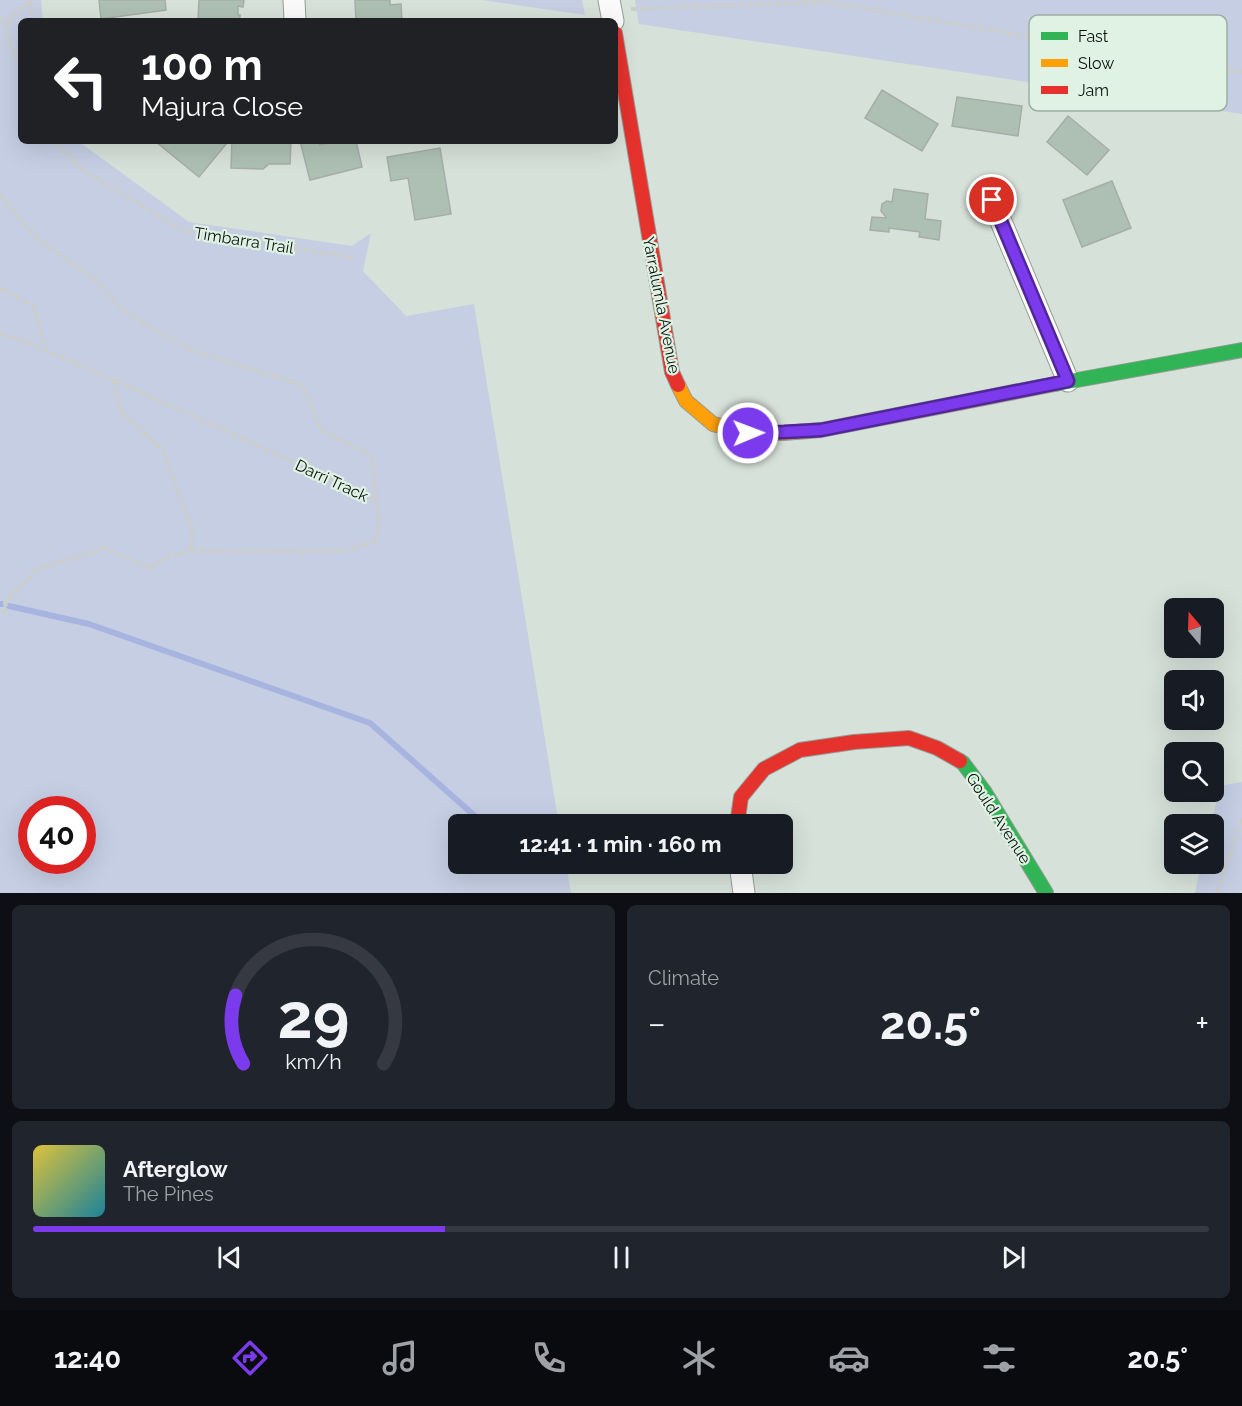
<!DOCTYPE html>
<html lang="en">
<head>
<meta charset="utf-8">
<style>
	:root { --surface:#171b24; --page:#20242c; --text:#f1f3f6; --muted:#9ea1a6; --line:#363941; --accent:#7c3aed }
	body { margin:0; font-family:Raleway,sans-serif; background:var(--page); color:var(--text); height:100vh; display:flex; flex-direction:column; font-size:22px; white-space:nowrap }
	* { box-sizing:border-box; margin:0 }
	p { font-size:20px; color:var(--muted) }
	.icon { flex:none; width:33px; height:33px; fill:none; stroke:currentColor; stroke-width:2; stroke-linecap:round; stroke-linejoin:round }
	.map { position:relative; height:893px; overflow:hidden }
	.sheet { display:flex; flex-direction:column; gap:12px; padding:12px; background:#0d0f14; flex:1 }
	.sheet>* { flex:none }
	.top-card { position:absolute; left:18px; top:18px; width:600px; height:126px; border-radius:9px; box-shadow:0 6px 24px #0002; background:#202124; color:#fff; overflow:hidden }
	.needle { width:39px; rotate:341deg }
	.fabs { position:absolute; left:1164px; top:598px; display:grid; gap:12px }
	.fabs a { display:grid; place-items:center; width:60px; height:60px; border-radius:9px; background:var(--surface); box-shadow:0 6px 24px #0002; font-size:30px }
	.speed { position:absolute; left:18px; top:796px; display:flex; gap:12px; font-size:30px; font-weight:700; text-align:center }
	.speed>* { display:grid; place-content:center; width:78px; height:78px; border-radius:50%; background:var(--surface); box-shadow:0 6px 24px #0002; line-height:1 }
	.speed .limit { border:9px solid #d22; background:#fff; color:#111 }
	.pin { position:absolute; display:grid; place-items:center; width:51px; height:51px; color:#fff; margin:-26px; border:3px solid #fff; border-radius:50%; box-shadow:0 2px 6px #0007 }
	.me { position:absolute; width:66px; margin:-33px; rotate:89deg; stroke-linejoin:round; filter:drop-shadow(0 0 4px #0008) }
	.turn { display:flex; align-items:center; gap:21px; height:126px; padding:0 24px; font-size:27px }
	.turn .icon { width:78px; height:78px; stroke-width:2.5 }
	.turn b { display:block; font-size:42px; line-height:51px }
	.big { font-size:45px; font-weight:700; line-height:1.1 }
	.sheet .widget { flex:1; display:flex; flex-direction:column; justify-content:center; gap:9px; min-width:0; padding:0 21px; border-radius:9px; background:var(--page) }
	.sheet .dial { align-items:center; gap:0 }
	.dial svg { height:156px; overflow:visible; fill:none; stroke:var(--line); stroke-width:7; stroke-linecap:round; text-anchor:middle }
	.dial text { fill:var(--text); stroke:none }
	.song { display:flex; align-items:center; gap:18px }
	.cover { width:72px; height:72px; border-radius:9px; background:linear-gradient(135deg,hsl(50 70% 55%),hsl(190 70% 35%)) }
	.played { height:6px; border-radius:3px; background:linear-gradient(90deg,var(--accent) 35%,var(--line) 35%) }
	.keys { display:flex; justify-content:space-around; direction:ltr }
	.heat { display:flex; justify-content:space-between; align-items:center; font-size:33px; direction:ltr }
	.sheet .tiles { flex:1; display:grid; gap:12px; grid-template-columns:1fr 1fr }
	.widget:last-child { grid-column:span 2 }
	.trip { position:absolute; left:448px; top:814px; width:345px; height:60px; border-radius:9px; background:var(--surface); box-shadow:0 6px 24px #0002; font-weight:700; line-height:60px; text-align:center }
	.menu { display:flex; height:96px; justify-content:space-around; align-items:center; background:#090b0e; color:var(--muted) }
	.menu .icon { width:42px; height:42px }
	.menu .selected { color:var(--accent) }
	.menu b { font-size:27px; color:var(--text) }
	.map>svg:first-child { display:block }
	.green { fill:#c5cee3; fill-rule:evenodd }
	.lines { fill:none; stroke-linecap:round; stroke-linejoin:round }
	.stream { stroke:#a8b4e0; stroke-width:6 }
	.building { fill:#aec0b3; stroke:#a6ada8; stroke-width:1.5 }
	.street-casing { stroke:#959d96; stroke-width:23 }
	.fast-casing { stroke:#959d96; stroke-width:16 }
	.slow-casing { stroke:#959d96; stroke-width:16 }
	.jam-casing { stroke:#959d96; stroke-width:16 }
	.path { stroke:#cccecc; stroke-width:4; stroke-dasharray:6 3; stroke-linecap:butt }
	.street { stroke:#f9faf9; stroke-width:21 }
	.fast { stroke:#30b455; stroke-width:14 }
	.slow { stroke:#ff9f0a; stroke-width:14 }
	.jam { stroke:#e5322d; stroke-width:14 }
	.route-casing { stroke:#51269a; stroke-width:15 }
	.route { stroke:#7c3aed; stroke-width:10 }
	.labels { text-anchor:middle; stroke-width:4.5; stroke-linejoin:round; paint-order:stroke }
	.street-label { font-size:16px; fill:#0a110c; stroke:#dff2e3 }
	.key { fill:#dff2e3; stroke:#9faea2; stroke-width:1.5 }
	.key-label { font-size:16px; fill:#0a110c }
</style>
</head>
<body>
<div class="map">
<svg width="1242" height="893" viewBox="0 0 1242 893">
	<rect width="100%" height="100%" fill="#d6e1d9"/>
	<!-- green -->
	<g class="green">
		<path d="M0,0H41L43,21H21V141H78L189,222L352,246L371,233L363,271L406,316L474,304L559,825H459V864H566L571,893H0ZM32,810H82V861H32Z"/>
		<path d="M482,0H582L585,15Z"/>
		<path d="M635,0H1242V114L639,24Z"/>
		<path d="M1242,782V890L1239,893H1195L1201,864H1214V825H1211L1220,786Z"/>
	</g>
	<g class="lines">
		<!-- stream -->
		<g class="stream">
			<path d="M0,604H2"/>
			<path d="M9,606L89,624L370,723L485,825"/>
			<path d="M529,864L531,866"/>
		</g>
	</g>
	<!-- building -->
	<g class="building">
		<path d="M99,0H165L166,10L101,19Z"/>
		<path d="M199,0H244L243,7L238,6V15H240V21H198Z"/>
		<path d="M355,0H390V5L401,4L402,21H356Z"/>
		<path d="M882,90L938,124L922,151L865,118Z"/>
		<path d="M957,97L1022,106L1018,136L952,126Z"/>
		<path d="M1068,116L1109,150L1087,175L1047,142Z"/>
		<path d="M157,141H224L227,143L199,177L156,142Z"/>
		<path d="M232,141H291L290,164H269L263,169L231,168Z"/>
		<path d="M300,141H319L320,145L334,141H356L362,167L310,180Z"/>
		<path d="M440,148L451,214L415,220L408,178L391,181L387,157Z"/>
		<path d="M1112,181L1131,228L1082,247L1063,200Z"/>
		<path d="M894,189L928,194L925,219L941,221L939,240L919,237L920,232L889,228V232L870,230L872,217L886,218V217L881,211L882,204L887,201L892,202Z"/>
	</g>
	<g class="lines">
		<defs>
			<g id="street">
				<path d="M294,0L295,21"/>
				<path d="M609,0L613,21"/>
				<path d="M992,200L1068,381"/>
				<path d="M740,864L744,893"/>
			</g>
			<g id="fast">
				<path d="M1055,384L1242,350"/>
				<path d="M960,761L963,763L984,791L1046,893"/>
			</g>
			<path id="slow" d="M678,385L686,401L713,424L748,433H784L821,430L1055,384"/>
			<g id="jam">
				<path d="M615,33L672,372L678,385"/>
				<path d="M737,825L741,797L764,769L800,750L854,742L909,738L937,748L960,761"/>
			</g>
		</defs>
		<!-- street casing -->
		<use href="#street" class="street-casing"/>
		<!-- fast casing -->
		<use href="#fast" class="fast-casing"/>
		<!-- slow casing -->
		<use href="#slow" class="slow-casing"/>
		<!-- jam casing -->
		<use href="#jam" class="jam-casing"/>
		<!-- path -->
		<g class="path">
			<path d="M30,1L32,21"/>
			<path d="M631,9L825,2L1242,72"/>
			<path d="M0,18L6,24L10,46L21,64"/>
			<path d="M6,24L30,0"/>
			<path d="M54,141L81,169L182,230L355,258"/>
			<path d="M0,195L34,236L95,280L124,311L193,351L302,385L321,430L372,456L379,526L376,542L340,551H190L165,558L150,569L106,548L40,568L20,586L5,603L7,609L0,615"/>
			<path d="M0,288L34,306L45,350L112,379L376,500"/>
			<path d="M0,333L45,350"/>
			<path d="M113,379L122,413L162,449L193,532L190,551"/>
			<path d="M1217,893L1242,819"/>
		</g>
		<!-- street -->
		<use href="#street" class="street"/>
		<!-- fast -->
		<use href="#fast" class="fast"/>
		<!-- slow -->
		<use href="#slow" class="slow"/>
		<!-- jam -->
		<use href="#jam" class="jam"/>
	</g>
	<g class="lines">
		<defs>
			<path id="route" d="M748,433L784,432L821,430L1068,381L992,200"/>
		</defs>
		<!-- route casing -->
		<use href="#route" class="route-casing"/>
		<!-- route -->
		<use href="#route" class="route"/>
	</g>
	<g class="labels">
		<!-- street labels -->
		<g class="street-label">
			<text transform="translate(244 240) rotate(9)" y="6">Timbarra Trail</text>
			<text transform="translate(662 305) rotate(79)" y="6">Yarralumla Avenue</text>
			<text transform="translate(332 480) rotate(25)" y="6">Darri Track</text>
			<text transform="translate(999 818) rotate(57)" y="6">Gould Avenue</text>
		</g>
	</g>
	<!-- legend -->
	<rect x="1029" y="15" width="198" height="96" rx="9" class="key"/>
	<rect x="1041" y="32" width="27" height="8" fill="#30b455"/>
	<rect x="1041" y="59" width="27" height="8" fill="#ff9f0a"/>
	<rect x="1041" y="86" width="27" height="8" fill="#e5322d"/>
	<g class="key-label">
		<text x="1078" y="42">Fast</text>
		<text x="1078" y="69">Slow</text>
		<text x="1078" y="96">Jam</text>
	</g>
</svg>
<div class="fabs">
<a><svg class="needle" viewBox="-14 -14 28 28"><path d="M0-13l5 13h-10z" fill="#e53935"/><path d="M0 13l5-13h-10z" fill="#9ea1a6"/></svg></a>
<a><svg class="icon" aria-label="sound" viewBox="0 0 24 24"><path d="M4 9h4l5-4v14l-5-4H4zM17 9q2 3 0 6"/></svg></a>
<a><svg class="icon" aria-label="search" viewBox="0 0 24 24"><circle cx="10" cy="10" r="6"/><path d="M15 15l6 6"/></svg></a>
<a><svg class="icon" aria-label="layers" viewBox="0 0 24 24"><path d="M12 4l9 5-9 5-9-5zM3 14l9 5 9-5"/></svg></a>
</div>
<div class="speed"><div class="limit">40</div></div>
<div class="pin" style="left:992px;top:200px;background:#d93025"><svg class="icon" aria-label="arrive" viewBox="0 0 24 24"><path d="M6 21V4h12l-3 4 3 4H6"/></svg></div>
<svg class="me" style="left:748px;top:433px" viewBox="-20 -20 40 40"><circle r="17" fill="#7c3aed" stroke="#fff" stroke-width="3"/><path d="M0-11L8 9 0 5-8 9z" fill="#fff"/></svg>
<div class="trip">12:41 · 1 min · 160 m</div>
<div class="top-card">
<div class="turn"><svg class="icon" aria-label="left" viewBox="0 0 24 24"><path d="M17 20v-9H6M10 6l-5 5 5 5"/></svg><div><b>100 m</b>Majura Close</div></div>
</div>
</div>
<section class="sheet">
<div class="tiles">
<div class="widget dial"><svg viewBox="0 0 100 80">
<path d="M14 69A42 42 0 1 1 86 69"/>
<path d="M14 69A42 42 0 0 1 10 34" stroke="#7c3aed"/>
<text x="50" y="56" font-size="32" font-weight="700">29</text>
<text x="50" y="72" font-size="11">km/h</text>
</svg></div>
<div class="widget"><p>Climate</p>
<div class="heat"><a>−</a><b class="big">20.5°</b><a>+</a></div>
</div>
<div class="widget">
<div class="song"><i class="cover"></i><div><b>Afterglow</b><p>The Pines</p></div></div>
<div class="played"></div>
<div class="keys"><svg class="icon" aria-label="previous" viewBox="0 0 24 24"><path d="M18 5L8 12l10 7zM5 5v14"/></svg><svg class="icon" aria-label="pause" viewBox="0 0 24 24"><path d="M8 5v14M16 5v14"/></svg><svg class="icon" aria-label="next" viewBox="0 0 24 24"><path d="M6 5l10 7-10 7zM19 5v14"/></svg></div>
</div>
</div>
</section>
<nav class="menu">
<b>12:40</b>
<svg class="icon selected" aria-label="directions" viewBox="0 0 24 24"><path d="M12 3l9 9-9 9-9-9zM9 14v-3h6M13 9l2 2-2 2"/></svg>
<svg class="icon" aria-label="music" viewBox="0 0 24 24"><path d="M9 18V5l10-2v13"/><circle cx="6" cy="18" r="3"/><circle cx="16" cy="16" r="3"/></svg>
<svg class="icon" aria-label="phone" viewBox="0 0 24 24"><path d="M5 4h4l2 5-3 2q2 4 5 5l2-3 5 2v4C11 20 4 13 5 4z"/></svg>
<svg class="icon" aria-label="climate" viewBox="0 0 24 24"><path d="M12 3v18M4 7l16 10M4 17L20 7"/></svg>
<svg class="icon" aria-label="car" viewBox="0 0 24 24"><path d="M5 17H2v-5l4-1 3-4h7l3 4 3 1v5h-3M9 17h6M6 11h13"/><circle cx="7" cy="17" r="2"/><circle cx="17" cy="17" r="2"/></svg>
<svg class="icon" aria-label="filters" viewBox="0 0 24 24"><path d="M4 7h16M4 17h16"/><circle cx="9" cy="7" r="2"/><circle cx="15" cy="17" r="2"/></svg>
<b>20.5°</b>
</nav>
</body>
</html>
